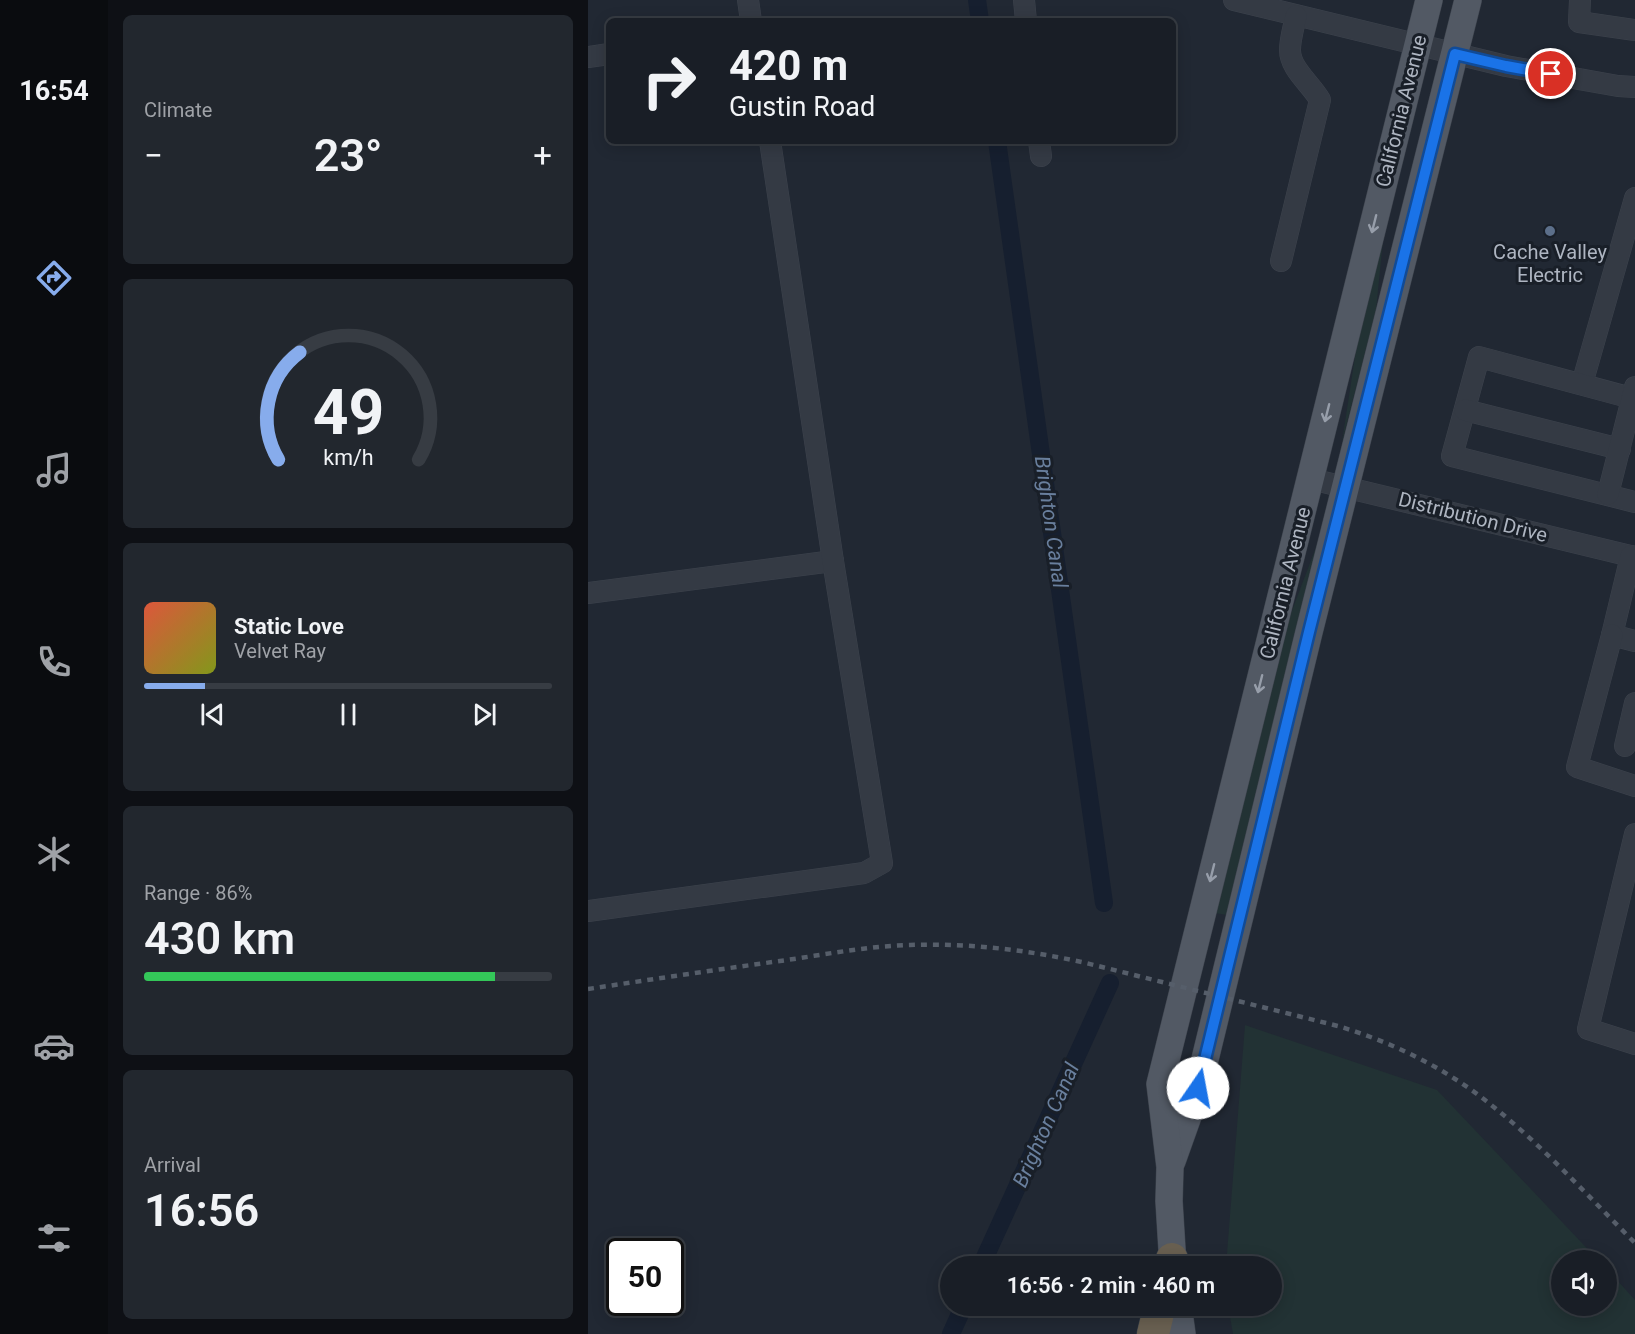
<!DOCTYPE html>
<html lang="en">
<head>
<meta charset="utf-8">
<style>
	:root { --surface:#191e26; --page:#22272e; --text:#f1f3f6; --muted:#9fa2a7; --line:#373c43; --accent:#87acec }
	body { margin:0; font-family:Roboto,sans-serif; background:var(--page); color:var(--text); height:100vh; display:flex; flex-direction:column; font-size:22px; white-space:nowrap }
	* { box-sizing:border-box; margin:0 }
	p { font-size:20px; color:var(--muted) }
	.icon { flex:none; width:33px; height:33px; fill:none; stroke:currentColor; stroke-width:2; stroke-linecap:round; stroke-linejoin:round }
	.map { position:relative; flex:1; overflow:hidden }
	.side { display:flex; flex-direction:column; gap:15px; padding:15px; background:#0e1015; width:480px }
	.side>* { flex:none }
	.guide { position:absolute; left:18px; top:18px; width:570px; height:126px; border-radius:9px; box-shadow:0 3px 15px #0003,0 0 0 2px var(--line); background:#191e26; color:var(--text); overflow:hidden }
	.controls { position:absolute; left:963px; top:1250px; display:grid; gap:12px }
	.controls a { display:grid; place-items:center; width:66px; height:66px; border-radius:50%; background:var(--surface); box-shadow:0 3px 15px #0003,0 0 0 2px var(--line); font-size:30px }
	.speed { position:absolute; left:18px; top:1238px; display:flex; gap:12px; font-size:30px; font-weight:700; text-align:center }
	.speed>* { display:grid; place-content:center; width:78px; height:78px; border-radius:50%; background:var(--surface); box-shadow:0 3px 15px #0003,0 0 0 2px var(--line); line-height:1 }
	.speed .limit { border:3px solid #111; border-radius:9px; background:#fff; color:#111 }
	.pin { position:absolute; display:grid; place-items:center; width:51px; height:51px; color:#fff; margin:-26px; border:3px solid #fff; border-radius:50%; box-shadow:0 2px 6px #0007 }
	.me { position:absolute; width:66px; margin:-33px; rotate:12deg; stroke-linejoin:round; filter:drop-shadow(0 0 4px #0008) }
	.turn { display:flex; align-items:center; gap:21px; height:126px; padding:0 24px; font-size:27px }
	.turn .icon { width:78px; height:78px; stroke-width:2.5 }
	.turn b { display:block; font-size:42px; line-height:51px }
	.big { font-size:45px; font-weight:600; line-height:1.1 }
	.side .tile { flex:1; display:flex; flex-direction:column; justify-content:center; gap:9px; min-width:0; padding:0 21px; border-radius:9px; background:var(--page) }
	.side .dial { align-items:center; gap:0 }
	.dial svg { height:156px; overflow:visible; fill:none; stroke:var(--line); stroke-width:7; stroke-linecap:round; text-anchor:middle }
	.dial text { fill:var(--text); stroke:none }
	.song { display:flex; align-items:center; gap:18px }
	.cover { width:72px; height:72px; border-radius:9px; background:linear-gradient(135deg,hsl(10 70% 55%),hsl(70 70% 35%)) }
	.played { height:6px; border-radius:3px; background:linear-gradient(90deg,var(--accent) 15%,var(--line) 15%) }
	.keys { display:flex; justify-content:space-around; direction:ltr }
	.heat { display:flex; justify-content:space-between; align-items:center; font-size:33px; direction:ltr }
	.charge { height:9px; border-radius:4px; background:linear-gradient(90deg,#34c759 86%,var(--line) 0) }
	.trip { position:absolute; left:352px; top:1256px; width:342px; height:60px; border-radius:30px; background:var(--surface); box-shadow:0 3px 15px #0003,0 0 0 2px var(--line); font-weight:600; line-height:60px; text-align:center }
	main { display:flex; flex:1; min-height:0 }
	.menu { display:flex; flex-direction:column; width:108px; justify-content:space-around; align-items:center; background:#0a0c0f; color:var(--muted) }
	.menu .icon { width:42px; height:42px }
	.menu .active { color:var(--accent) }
	.menu b { font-size:27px; color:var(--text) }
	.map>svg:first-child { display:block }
	.green { fill:#223234 }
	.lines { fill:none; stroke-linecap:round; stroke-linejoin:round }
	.canal { stroke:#161f2f; stroke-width:18 }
	.minor-casing { stroke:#3d434d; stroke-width:22 }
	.major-casing { stroke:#3d434d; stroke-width:28 }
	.highway-casing { stroke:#3e454e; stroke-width:33 }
	.minor { stroke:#343a44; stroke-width:21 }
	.major { stroke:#525964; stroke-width:27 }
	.highway { stroke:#696051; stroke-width:32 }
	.rail { stroke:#565e6a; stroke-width:4.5; stroke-dasharray:6 6; stroke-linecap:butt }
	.oneway { stroke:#979eaa }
	.route-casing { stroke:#114b97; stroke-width:15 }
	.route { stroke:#1a73e8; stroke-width:10 }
	.service-dot { fill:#5c6f8a; stroke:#191f28; stroke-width:2 }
	.labels { text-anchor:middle; stroke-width:6; stroke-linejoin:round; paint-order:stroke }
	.street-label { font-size:20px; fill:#aeb5c1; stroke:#191f28 }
	.poi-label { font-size:20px; fill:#aeb5c1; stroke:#191f28 }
	.water-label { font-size:21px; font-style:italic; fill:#697f9d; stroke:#191f28 }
</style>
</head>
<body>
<main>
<nav class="menu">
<b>16:54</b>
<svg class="icon active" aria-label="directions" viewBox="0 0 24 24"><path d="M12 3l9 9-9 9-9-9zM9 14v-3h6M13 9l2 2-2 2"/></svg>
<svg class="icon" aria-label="music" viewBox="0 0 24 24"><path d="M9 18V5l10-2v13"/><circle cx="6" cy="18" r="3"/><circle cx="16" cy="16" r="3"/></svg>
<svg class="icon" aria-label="phone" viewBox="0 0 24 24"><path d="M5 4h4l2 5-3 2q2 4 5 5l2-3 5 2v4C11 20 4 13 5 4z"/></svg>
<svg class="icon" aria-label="climate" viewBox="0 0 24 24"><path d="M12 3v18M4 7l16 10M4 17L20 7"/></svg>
<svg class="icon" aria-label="car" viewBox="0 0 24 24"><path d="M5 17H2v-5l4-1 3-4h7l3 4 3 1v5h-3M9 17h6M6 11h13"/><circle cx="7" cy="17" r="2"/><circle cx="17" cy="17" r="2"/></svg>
<svg class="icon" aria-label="filters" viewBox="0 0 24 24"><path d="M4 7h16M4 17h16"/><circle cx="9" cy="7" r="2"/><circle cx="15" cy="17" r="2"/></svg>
</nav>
<section class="side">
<div class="tile"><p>Climate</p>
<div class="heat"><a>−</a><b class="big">23°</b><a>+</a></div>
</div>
<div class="tile dial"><svg viewBox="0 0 100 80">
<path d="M14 69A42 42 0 1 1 86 69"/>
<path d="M14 69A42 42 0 0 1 25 14" stroke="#87acec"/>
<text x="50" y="56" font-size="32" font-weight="700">49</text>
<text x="50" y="72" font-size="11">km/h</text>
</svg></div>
<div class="tile">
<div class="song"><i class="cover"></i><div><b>Static Love</b><p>Velvet Ray</p></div></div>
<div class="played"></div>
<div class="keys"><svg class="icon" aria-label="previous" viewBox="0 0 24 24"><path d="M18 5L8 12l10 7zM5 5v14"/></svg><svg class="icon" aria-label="pause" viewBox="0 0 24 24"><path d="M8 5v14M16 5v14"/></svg><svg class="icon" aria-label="next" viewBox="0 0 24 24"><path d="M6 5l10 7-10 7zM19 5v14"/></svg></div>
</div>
<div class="tile"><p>Range · 86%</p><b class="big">430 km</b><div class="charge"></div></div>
<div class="tile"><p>Arrival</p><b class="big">16:56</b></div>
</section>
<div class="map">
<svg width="1047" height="1334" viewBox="0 0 1047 1334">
	<rect width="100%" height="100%" fill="#212833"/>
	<!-- green -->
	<g class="green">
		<path d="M795,240L788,310L754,442L770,337Z"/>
		<path d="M733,534L639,915L627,913L694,637Z"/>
		<path d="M657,1025L849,1090L1010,1260H974V1305H1018L1019,1269L1047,1300V1334H645L640,1305H684V1266H638Z"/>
	</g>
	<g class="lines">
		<!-- canal -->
		<g class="canal">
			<path d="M389,0L392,21"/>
			<path d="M409,141L516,903"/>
			<path d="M393,1266L522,983"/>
			<path d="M363,1334L376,1305"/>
		</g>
		<defs>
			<g id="minor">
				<path d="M160,0L163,21"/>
				<path d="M436,0L438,21"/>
				<path d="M646,0L918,66L1030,86L1047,87"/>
				<path d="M992,0L991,22L1047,30"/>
				<path d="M0,57L21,54"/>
				<path d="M451,141L453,156"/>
				<path d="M693,261L732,100C723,84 702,69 702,50C702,39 706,26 708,16"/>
				<path d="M994,384L1047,198"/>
				<path d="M1047,399L891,357L864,456L1047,502"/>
				<path d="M877,410L1032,449"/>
				<path d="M723,479L1047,557"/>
				<path d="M1020,494L1047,387"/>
				<path d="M1043,556L1024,635L1047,641"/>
				<path d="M0,593L245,561"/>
				<path d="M1024,635L989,767L1047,786"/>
				<path d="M1037,746L1047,703"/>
				<path d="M1047,834L1000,1029L1047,1044"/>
				<path d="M0,911L276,873L294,863L245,561L182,141"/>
			</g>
			<g id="major">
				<path d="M584,1161L610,1088L721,632L880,0"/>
				<path d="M585,1266L581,1201L582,1167L572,1084L841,0"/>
				<path d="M590,1305L594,1334"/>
			</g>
			<g id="highway">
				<path d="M583,1266L584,1259"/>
				<path d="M565,1334L572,1305"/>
			</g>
		</defs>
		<!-- minor casing -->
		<use href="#minor" class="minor-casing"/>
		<!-- major casing -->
		<use href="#major" class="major-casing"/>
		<!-- highway casing -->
		<use href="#highway" class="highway-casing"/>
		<!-- minor -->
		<use href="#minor" class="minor"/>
		<!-- major -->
		<use href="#major" class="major"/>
		<!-- highway -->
		<use href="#highway" class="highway"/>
		<!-- rail -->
		<path class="rail" d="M0,989C66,979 133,969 199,960C240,954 281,946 322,945C382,943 440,950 498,963L750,1026C803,1042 853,1066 897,1100C951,1142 998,1194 1047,1243"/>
	</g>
	<!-- one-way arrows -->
	<defs><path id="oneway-shaft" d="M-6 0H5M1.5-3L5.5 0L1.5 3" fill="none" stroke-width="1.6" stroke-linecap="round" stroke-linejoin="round" transform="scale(1.5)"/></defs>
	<g class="oneway">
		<use href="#oneway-shaft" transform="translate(786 224) rotate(104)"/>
		<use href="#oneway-shaft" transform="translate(739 413) rotate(104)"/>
		<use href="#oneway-shaft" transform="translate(672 684) rotate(104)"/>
		<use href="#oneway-shaft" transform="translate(624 873) rotate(104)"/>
	</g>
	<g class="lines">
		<defs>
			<path id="route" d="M610,1088L721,632L867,54L918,66L963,74"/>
		</defs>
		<!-- route casing -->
		<use href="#route" class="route-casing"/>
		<!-- route -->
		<use href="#route" class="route"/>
	</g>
	<!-- markers -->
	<circle class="service-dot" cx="962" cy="231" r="6"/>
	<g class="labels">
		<!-- street labels -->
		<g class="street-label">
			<text transform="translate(813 111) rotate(-76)" y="7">California Avenue</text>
			<text transform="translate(885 517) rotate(14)" y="7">Distribution Drive</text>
			<text transform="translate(697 583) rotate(-76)" y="7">California Avenue</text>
		</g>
		<!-- poi labels -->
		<g class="poi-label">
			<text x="962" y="259">Cache Valley<tspan x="962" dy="23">Electric</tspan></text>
		</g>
		<!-- water labels -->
		<g class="water-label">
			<text transform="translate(463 522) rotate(82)" y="7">Brighton Canal</text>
			<text transform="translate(458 1125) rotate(-66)" y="7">Brighton Canal</text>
		</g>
	</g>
</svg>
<div class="controls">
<a><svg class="icon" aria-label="sound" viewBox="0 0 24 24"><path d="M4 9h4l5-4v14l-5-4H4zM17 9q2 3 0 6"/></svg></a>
</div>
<div class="speed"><div class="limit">50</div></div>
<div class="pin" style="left:963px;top:74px;background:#d93025"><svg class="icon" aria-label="arrive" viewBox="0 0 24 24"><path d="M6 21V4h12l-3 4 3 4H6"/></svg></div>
<svg class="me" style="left:610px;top:1088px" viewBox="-20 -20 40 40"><circle r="19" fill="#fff"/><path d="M0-13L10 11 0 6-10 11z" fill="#1a73e8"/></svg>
<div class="trip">16:56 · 2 min · 460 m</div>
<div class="guide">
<div class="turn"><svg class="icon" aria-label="right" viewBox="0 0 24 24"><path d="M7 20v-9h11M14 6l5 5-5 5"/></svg><div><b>420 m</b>Gustin Road</div></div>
</div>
</div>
</main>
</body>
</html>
